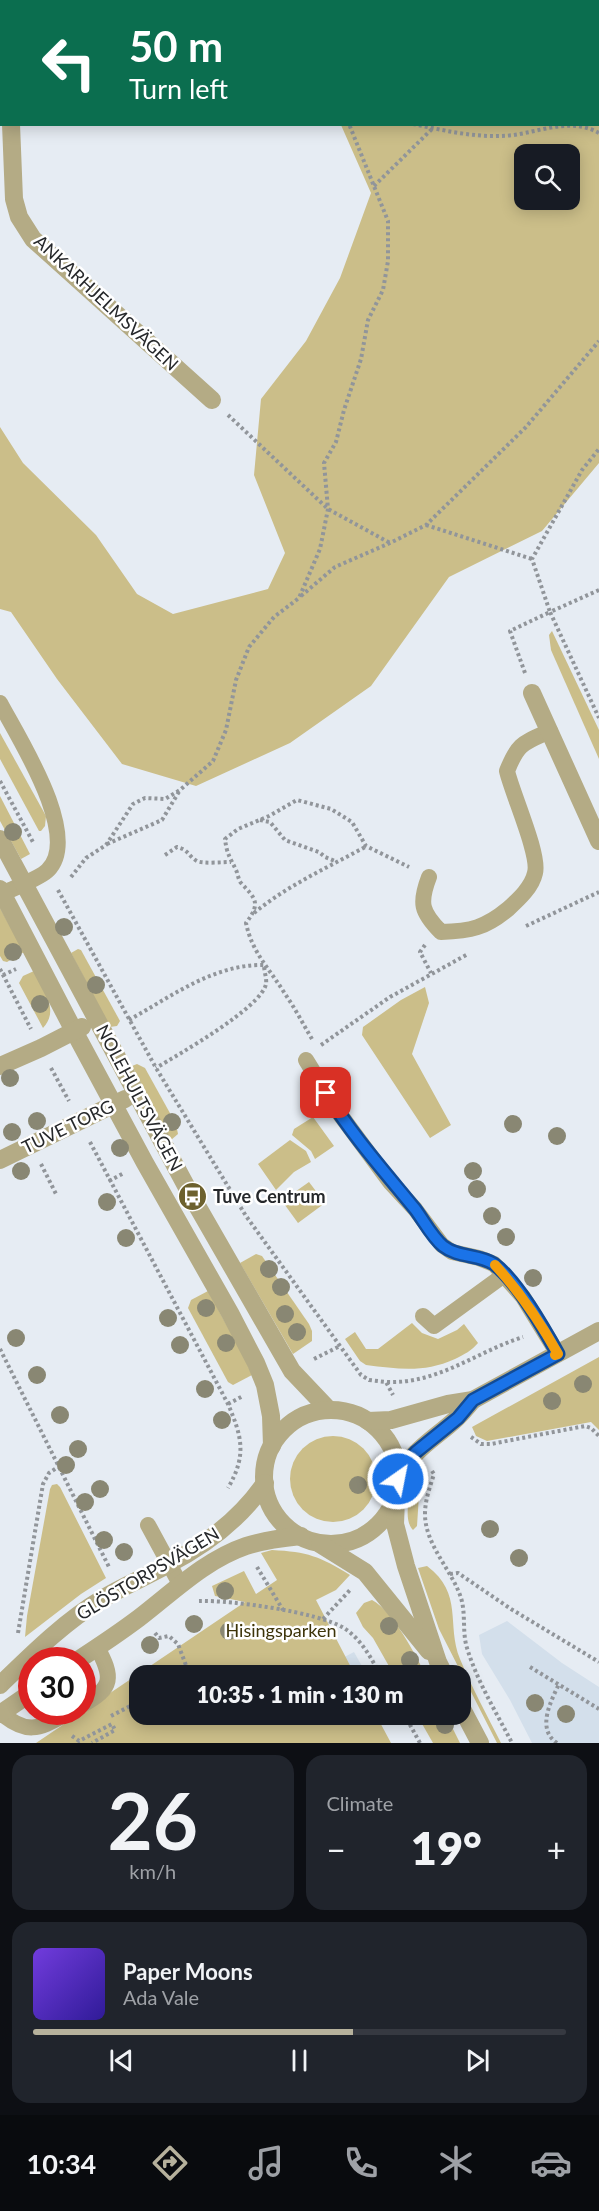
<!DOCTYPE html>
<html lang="en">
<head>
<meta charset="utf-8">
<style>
	:root { --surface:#171b24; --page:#20242c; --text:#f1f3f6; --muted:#9ea1a6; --line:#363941; --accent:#b6b19c }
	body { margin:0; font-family:Lato,sans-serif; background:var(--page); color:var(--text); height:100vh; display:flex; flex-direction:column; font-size:22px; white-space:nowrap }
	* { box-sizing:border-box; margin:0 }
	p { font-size:20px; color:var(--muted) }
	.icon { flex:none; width:33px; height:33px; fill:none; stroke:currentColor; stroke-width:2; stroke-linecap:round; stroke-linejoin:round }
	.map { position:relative; height:1743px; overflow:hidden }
	.drawer { display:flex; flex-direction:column; gap:12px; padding:12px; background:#0d0f14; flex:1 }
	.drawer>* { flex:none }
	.guide { position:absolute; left:0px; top:0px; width:600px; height:126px; box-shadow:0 3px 15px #0003; background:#0b6e4f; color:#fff; overflow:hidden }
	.tools { position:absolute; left:514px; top:144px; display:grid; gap:12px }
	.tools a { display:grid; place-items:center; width:66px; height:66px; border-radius:12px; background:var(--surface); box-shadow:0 3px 15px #0003; font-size:30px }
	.speed { position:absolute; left:18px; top:1647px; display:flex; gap:12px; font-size:30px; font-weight:700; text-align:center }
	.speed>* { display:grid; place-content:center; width:78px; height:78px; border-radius:50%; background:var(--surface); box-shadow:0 3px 15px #0003; line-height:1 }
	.speed .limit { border:9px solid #d22; background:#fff; color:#111 }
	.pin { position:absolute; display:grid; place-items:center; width:51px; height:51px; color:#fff; margin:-26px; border-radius:12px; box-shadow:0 3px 9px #0006 }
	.me { position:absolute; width:66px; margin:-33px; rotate:33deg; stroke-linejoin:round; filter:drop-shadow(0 0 4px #0008) }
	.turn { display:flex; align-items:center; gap:21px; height:126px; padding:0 30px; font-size:27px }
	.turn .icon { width:78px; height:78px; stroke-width:2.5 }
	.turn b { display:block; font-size:42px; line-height:51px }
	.big { font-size:45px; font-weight:800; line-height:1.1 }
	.drawer .widget { flex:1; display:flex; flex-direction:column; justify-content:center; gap:9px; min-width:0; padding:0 21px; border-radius:18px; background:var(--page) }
	.drawer .dial { align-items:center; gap:0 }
	.dial b { font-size:78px; line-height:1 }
	.song { display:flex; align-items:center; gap:18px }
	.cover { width:72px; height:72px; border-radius:9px; background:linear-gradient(135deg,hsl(260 70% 55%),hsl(250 70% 35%)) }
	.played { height:6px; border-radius:3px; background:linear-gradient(90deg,var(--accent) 60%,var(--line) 60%) }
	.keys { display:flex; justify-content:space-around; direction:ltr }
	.heat { display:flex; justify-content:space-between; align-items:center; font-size:33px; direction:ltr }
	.drawer .tiles { flex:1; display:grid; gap:12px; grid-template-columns:1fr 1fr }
	.widget:last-child { grid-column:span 2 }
	.trip { position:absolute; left:129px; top:1665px; width:342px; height:60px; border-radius:18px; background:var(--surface); box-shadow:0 3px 15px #0003; font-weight:800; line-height:60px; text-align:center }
	.tabs { display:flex; height:96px; justify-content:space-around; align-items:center; background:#090b0e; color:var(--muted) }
	.tabs .icon { width:42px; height:42px }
	.tabs .active { color:var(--accent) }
	.tabs b { font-size:27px; color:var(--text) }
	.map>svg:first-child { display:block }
	.built { fill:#d3dfeb }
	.green { fill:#cbbe89; fill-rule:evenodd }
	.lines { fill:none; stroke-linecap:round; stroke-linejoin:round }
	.path { stroke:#91959a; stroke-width:4; stroke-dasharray:3 3; stroke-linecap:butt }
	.service { stroke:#b4ab85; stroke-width:16 }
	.minor { stroke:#b4ab85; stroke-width:18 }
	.tree { fill:#898773 }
	.route-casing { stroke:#114b97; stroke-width:15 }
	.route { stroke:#1a73e8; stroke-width:10 }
	.slow { stroke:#f59e0b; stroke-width:10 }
	.labels { text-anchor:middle; stroke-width:5; stroke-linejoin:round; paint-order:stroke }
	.street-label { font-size:18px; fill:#26282b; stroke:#fff }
	.poi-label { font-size:18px; font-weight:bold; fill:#26282b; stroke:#fff; text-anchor:start }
	.park-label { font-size:18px; fill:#3d340a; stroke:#fff }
</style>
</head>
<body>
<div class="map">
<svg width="599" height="1743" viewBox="0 0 599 1743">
	<rect width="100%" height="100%" fill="#e6ecf3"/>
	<!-- built -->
	<g class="built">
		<path d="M507,1621L562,1663L599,1687V1743H532L510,1700L482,1654L479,1635Z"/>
		<path d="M354,1652L367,1675L308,1676Z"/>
	</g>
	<!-- green -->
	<g class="green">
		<path d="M421,0H599V463L542,531L449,577L371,686L290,743L196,786L122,764L57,679L11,612L0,609V427L23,463L96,535L137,594L173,614L268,589L285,553L254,475L261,399L306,341L340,278L371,193L341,125L598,124V2L419,1ZM525,154H570V200H525Z"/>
		<path d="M552,631L599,730V759L551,650L549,635Z"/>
		<path d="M0,733L46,816L45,826L41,831H39L0,759Z"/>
		<path d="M0,796L30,854L21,859L0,821Z"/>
		<path d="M0,908L24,952L7,962L3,961L0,956Z"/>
		<path d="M78,949L81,950L120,1021L117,1026L110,1027L71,953Z"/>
		<path d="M34,971C43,989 60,1010 43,1028L19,983L23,976Z"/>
		<path d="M425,987L429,1003L412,1054L451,1125L430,1138L362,1035L363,1027L401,1000Z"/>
		<path d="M137,1064L145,1068L176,1124L178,1134L171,1140L132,1066Z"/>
		<path d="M313,1117L334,1146L315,1159L311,1151L292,1135L294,1129Z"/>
		<path d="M290,1140L306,1151L311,1162L294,1172L276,1190L258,1164Z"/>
		<path d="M309,1182L325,1203L298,1223L282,1201Z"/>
		<path d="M256,1254L262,1256L309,1324L312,1331V1341L293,1354L240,1263Z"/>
		<path d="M208,1291L243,1355L252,1375L233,1385L228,1382L188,1308L191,1300Z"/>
		<path d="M412,1323L422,1333L438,1339L457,1330L464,1324L478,1343C471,1351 465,1354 455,1359C424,1373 399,1369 366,1365L360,1361L345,1339L355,1332L366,1349H378Z"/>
		<path d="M599,1357V1430L591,1422L487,1441L476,1436L472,1427Z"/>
		<circle cx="333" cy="1479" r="43"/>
		<path d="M418,1476L422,1482L419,1495L417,1526L413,1530C402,1519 410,1488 418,1476Z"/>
		<path d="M57,1484L60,1487L106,1578L81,1594L25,1637L27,1616L50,1489L52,1485Z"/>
		<path d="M272,1550C308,1552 319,1556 350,1575L336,1590L316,1600L355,1675L140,1676V1714L376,1715L391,1743H36L245,1602L215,1596L212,1586L244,1571L256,1594L277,1580L261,1553Z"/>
		<path d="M427,1566C464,1594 446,1624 460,1659C472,1688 487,1715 501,1743H497L439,1629L418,1568Z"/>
		<path d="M372,1600C394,1612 414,1653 426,1675H394L373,1638L363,1627L356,1613L364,1603Z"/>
		<path d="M417,1715H446L460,1743H433Z"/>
	</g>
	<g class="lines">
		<!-- path -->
		<g class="path">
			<path d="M591,0V2"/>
			<path d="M598,15L599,16"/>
			<path d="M413,124C442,130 471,137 500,136C533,136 567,115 599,133"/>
			<path d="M374,186L433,128"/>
			<path d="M228,415L328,509L390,543"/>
			<path d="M426,525L532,559"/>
			<path d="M599,590L550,612L599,718"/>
			<path d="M301,596L335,567L390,543L426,525L526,427L599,341"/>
			<path d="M525,673L510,631L550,612L532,559L582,470L599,449"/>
			<path d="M0,781L34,844"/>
			<path d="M260,820L270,822L285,840L319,852L325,857L335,861"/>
			<path d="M107,844L162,820L180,790"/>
			<path d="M165,855L177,847C189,850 188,856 197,861C203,864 223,862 231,862"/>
			<path d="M71,877L86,858L106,845L133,804L145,798L165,799L180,790L213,761L226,730L236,680L249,647L274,617L299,598L320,549L328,509L324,463L336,442L344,410L361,359L368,320L383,290L388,261V221L349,124"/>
			<path d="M58,890L156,1068L246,1216L361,1375L369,1380L386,1382L393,1395"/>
			<path d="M254,913C288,885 327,868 365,847"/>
			<path d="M526,926L599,892"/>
			<path d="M425,945L420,952L431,973"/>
			<path d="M0,969L31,1029"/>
			<path d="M3,975L16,969"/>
			<path d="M129,1020C172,996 214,964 264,965C264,971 267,979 266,984C261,1008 179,1054 156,1068"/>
			<path d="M312,1039C303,1024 295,1008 285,994C270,969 252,953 246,923C261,903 256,899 241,883C238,879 238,874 236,870C230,857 227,855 225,839L238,829L269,816L297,800L331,809L352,822L366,846L409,867"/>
			<path d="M321,1045L390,997L468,954"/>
			<path d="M51,1068L69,1101"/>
			<path d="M90,1142L228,1404C242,1437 247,1455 228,1488"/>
			<path d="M41,1164L57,1196"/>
			<path d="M109,1181L124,1173"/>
			<path d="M0,1349L110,1569"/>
			<path d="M314,1359L340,1346"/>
			<path d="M387,1382C438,1384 476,1352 523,1337"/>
			<path d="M228,1404L243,1396"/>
			<path d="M471,1437L481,1444H491L585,1426L591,1428L599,1436"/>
			<path d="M432,1471L434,1474C430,1487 425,1500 425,1514C425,1545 452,1570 461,1598C466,1614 462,1632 467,1648C477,1681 496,1712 512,1743"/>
			<path d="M257,1567L283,1610"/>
			<path d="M450,1574L458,1573L511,1609L599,1662"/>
			<path d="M199,1601C232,1600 317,1612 344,1628C362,1640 371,1658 381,1676"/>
			<path d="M323,1619L351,1589"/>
			<path d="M18,1633L43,1484L49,1473L58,1467"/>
			<path d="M155,1633L159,1638L169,1636L178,1644L190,1676"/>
			<path d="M530,1667L599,1709"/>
			<path d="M404,1714L420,1743"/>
			<path d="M111,1716L140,1701"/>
			<path d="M72,1736L79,1741L112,1724L115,1730L92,1743"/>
			<path d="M557,1743C536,1729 551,1701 559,1684"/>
		</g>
		<!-- service -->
		<g class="service">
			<path d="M0,703C18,737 82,836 48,870C41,878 13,888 2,894"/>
			<path d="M429,877C419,903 421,912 441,932C471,931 485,928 508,909C519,899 532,887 535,873C540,855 512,793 507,771C518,743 523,743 550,731"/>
			<path d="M306,1060L336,1109L390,1182L415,1209L442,1245L452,1252L479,1258L494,1264L523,1297L558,1354"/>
			<path d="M423,1316L434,1326L504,1275"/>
			<path d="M148,1525L180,1584"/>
			<path d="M82,1705C114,1688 113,1677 97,1647"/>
			<path d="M1,1713C29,1737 41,1727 70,1712"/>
		</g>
		<!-- minor -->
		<g class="minor">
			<path d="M6,0V2"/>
			<path d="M213,0L215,2"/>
			<path d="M11,124L14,199L19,217L33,239L212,400"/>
			<path d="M532,693L599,841"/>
			<path d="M0,839L192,1197L292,1371L329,1410"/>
			<path d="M0,889L74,1031L145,1163L230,1313L256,1363L265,1385L271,1416L272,1446"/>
			<path d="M0,1066L41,1048L82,1027"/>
			<path d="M0,1160L125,1099"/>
			<circle cx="331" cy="1477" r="67"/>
			<path d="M368,1421L391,1420L448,1404L473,1400L599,1331"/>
			<path d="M398,1479C411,1450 436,1438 457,1418C463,1412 468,1406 473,1400"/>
			<path d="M396,1500L395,1524L406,1566L438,1662L445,1676"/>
			<path d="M320,1544L365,1572L429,1651"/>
			<path d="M78,1660C98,1647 119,1633 139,1618C173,1592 205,1560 246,1546C264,1540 282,1538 301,1536"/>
			<path d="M0,1685C32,1654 64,1622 102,1599C123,1586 146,1577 167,1565C206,1545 240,1519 265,1483"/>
			<path d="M460,1705L480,1743"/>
			<path d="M0,1714L32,1692"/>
		</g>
	</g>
	<!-- trees -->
	<g class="tree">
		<circle cx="13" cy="832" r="9"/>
		<circle cx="64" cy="927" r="9"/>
		<circle cx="13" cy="952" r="9"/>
		<circle cx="96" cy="985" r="9"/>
		<circle cx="40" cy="1004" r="9"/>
		<circle cx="10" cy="1078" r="9"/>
		<circle cx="37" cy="1121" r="9"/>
		<circle cx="172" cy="1122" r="9"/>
		<circle cx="513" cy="1124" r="9"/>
		<circle cx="12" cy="1132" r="9"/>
		<circle cx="557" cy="1136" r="9"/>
		<circle cx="120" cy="1148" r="9"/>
		<circle cx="21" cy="1171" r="9"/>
		<circle cx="473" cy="1171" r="9"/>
		<circle cx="477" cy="1189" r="9"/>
		<circle cx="107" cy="1202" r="9"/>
		<circle cx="492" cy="1216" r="9"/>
		<circle cx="506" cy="1237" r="9"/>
		<circle cx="126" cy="1238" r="9"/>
		<circle cx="269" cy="1269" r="9"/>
		<circle cx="533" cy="1278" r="9"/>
		<circle cx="281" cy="1287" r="9"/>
		<circle cx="206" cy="1308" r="9"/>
		<circle cx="285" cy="1314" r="9"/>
		<circle cx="168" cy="1318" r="9"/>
		<circle cx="297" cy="1332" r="9"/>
		<circle cx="16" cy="1338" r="9"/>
		<circle cx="226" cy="1343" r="9"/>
		<circle cx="180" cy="1345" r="9"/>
		<circle cx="37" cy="1375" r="9"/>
		<circle cx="583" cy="1384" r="9"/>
		<circle cx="205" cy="1389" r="9"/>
		<circle cx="552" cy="1401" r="9"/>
		<circle cx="60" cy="1415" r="9"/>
		<circle cx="222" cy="1420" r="9"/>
		<circle cx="78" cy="1449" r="9"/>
		<circle cx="66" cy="1465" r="9"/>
		<circle cx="358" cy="1485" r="9"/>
		<circle cx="100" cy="1489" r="9"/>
		<circle cx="85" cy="1502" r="9"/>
		<circle cx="490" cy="1529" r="9"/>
		<circle cx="104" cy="1540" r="9"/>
		<circle cx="124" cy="1552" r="9"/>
		<circle cx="519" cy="1558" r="9"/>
		<circle cx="225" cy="1591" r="9"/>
		<circle cx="194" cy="1624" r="9"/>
		<circle cx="389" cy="1626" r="9"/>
		<circle cx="229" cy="1631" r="9"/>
		<circle cx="150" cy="1645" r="9"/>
		<circle cx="410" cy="1660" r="9"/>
		<circle cx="535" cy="1703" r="9"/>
		<circle cx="566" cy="1714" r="9"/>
		<circle cx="445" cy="1725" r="9"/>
	</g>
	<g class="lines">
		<defs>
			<path id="route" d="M326,1093C352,1135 384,1171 415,1209C424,1221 432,1237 443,1246C458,1258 479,1254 494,1264C517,1281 544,1329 558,1354L473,1400L458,1418L416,1452L405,1464L398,1479"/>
		</defs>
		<!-- route casing -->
		<use href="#route" class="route-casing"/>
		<!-- route -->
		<use href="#route" class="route"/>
		<!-- slow -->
		<path class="slow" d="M495,1265C520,1292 540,1322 558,1354L555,1355"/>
	</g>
	<!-- icons -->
	<defs>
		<symbol id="bus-disc" viewBox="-11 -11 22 22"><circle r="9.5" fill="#6d612e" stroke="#fff"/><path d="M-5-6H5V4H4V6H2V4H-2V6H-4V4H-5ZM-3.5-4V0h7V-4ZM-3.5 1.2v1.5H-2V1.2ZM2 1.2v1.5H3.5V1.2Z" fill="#fff"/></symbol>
	</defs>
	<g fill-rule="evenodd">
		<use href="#bus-disc" x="176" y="1180" width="33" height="33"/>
	</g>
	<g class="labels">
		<!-- street labels -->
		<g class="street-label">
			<text transform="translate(106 303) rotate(43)" y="6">ANKARHJELMSVÄGEN</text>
			<text transform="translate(139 1098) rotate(62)" y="6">NOLEHULTSVÄGEN</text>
			<text transform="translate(68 1127) rotate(-26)" y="6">TUVE TORG</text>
			<text transform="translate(148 1574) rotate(-31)" y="6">GLÖSTORPSVÄGEN</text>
		</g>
		<!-- poi labels -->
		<g class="poi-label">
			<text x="213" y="1203">Tuve Centrum</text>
		</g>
		<!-- park labels -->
		<g class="park-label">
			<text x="281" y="1637">Hisingsparken</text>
		</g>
	</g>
</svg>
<div class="tools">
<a><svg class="icon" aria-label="search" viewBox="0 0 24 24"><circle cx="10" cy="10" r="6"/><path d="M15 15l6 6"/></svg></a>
</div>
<div class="speed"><div class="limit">30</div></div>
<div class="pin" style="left:326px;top:1093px;background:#d93025"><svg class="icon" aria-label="arrive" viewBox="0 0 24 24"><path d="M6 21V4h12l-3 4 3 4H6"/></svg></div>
<svg class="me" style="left:398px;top:1479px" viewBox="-20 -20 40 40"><circle r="17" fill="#1a73e8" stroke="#fff" stroke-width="3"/><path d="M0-11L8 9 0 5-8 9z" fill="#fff"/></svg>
<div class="trip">10:35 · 1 min · 130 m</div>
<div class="guide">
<div class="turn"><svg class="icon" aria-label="left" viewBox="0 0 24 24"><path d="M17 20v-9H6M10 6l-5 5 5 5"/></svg><div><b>50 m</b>Turn left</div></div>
</div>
</div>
<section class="drawer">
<div class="tiles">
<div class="widget dial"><b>26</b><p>km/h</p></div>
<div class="widget"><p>Climate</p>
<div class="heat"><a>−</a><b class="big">19°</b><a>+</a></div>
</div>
<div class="widget">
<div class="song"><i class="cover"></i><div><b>Paper Moons</b><p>Ada Vale</p></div></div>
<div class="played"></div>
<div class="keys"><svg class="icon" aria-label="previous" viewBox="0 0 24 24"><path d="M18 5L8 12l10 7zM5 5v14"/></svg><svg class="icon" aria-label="pause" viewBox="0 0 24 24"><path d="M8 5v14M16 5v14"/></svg><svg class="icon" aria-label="next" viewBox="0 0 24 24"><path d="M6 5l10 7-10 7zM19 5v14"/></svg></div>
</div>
</div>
</section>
<nav class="tabs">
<b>10:34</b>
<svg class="icon active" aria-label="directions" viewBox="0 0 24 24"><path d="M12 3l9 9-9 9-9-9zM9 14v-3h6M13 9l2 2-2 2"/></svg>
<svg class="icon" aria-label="music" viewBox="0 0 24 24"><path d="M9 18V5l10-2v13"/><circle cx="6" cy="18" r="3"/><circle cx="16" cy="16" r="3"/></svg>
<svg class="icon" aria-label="phone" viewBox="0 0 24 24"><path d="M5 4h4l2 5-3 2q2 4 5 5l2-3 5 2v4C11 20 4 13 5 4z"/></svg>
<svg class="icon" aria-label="climate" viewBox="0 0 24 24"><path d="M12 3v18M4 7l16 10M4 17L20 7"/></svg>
<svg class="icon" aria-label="car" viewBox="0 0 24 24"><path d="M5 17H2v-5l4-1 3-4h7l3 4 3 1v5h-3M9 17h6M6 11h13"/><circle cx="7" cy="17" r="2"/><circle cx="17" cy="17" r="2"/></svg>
</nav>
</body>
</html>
